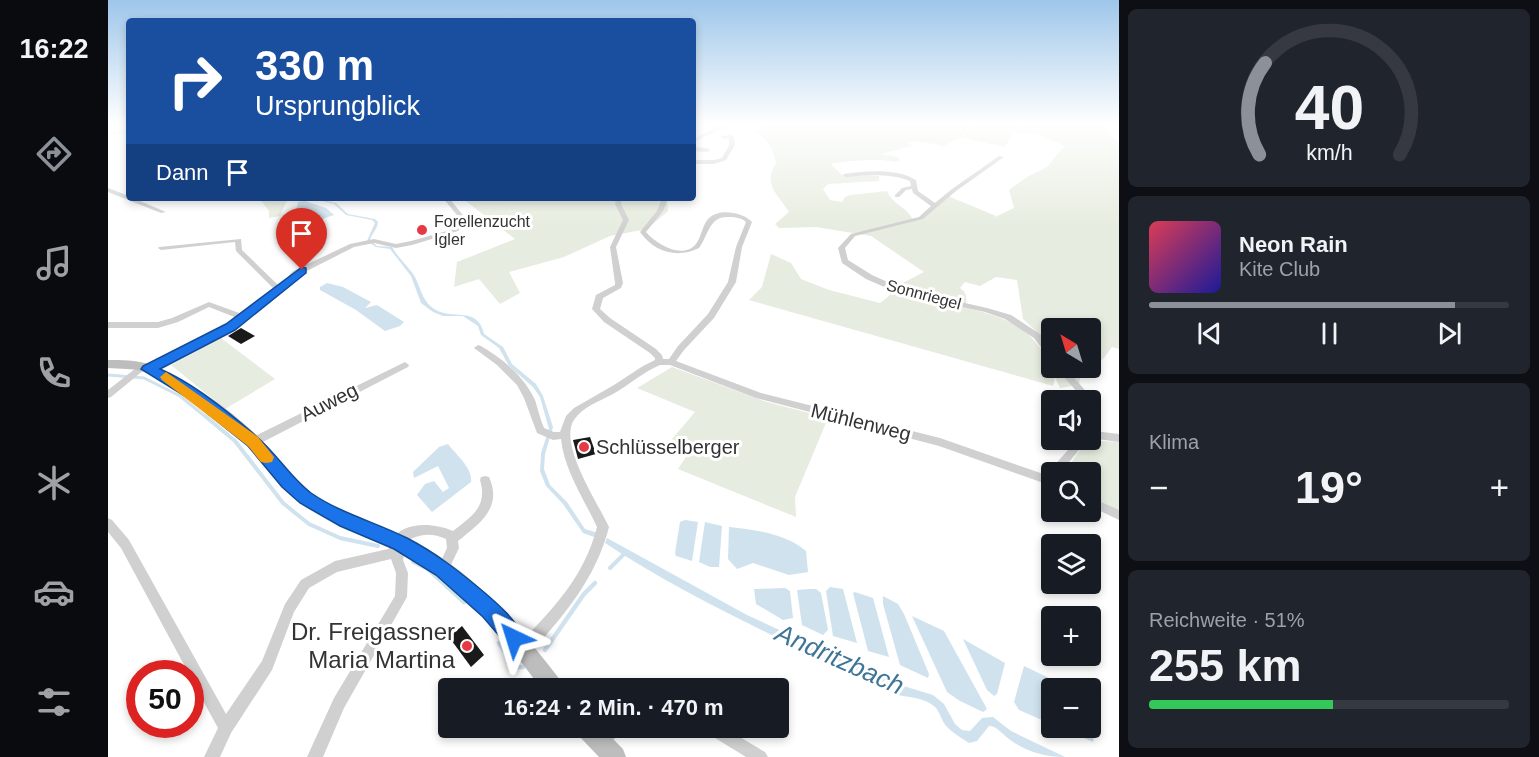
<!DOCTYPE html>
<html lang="de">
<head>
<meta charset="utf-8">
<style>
	:root { --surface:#171b24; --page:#20242c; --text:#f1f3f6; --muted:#9ea1a6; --line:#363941; --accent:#8c9099 }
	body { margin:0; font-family:Helvetica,sans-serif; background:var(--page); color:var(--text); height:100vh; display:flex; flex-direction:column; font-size:22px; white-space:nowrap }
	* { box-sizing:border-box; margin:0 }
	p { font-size:20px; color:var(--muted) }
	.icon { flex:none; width:33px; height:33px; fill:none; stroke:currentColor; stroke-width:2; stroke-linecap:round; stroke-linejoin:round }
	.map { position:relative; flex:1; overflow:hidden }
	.drawer { display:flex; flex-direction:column; gap:9px; padding:9px; background:#0d0f14; width:420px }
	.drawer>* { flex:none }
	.guide { position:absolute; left:18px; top:18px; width:570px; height:183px; border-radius:6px; box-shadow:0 3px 9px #0003; background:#1a4fa0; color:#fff; overflow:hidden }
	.needle { width:39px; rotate:322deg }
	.controls { position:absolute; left:933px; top:318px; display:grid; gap:12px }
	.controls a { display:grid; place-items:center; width:60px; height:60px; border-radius:6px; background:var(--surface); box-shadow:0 3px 9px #0003; font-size:30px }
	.speed { position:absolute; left:18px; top:660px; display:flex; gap:12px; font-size:30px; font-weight:700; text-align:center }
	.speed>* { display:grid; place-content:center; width:78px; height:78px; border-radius:50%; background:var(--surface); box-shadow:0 3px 9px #0003; line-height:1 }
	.speed .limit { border:9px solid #d22; background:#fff; color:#111 }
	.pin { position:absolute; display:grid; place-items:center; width:51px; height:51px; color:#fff; margin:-62px -26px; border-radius:50% 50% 50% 0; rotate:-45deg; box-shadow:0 0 6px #0007 }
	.pin .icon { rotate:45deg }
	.me { position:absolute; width:66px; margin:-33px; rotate:319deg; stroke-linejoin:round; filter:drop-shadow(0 0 4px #0008) }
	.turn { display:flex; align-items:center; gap:21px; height:126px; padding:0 30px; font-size:27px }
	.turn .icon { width:78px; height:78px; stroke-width:2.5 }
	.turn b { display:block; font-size:42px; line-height:51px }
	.then { display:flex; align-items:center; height:57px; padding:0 30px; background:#0003; gap:12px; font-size:22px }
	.big { font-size:45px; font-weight:600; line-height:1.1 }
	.drawer .widget { flex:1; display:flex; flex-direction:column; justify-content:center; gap:9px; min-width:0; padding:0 21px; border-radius:9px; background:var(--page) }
	.drawer .dial { align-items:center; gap:0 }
	.dial svg { height:156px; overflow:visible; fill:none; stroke:var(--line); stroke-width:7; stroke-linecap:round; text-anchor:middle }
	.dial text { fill:var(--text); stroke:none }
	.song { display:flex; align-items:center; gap:18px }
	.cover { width:72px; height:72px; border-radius:9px; background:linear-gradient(135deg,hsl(350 70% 55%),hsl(240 70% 35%)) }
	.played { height:6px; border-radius:3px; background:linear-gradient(90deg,var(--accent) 85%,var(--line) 85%) }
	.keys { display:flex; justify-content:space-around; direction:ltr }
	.heat { display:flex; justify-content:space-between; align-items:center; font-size:33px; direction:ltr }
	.charge { height:9px; border-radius:4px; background:linear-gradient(90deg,#34c759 51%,var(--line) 0) }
	.trip { position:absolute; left:330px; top:678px; width:351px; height:60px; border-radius:6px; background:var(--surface); box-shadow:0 3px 9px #0003; font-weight:600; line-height:60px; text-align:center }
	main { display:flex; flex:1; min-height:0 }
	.menu { display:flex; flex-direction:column; width:108px; justify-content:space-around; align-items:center; background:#090b0e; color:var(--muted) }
	.menu .icon { width:42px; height:42px }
	.menu .on { color:var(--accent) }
	.menu b { font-size:27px; color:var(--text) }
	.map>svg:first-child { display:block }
	.green { fill:#e6ecdf; fill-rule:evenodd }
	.water { fill:#cfe2ee }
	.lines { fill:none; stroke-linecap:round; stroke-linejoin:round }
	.stream-far3 { stroke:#cfe2ee; stroke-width:1.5 }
	.stream-far2 { stroke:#cfe2ee; stroke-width:3 }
	.stream-far1 { stroke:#cfe2ee; stroke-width:4 }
	.stream { stroke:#cfe2ee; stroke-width:4.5 }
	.building { fill:#1a1a1a }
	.street { fill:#d0d0d0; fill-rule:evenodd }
	.secondary { fill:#bdbdbd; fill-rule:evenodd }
	.route { fill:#1a73e8; stroke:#114b97; stroke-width:1.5 }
	.slow { fill:#f59e0b }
	.poi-dot { fill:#e63946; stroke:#fff; stroke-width:2 }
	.labels { text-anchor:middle; stroke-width:6; stroke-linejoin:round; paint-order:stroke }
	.far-poi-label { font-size:16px; fill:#333; stroke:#fff; text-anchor:start }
	.far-street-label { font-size:16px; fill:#333; stroke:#fff }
	.street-label { font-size:20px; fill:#333; stroke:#fff }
	.poi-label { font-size:20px; fill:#333; stroke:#fff; text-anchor:start }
	.near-poi-label { font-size:24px; fill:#333; stroke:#fff; text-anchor:end }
	.near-water-label { font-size:26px; font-style:italic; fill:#3f7597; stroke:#fff }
</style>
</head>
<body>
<main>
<nav class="menu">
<b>16:22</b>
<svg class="icon on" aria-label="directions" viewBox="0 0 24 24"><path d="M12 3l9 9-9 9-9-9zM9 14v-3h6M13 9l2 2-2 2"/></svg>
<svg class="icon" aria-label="music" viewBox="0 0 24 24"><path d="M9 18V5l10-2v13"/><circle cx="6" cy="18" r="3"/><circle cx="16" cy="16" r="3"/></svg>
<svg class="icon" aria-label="phone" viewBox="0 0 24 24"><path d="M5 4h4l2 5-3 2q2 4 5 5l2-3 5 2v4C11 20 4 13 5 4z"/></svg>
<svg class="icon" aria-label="climate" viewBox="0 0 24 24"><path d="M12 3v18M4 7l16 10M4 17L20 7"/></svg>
<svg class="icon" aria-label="car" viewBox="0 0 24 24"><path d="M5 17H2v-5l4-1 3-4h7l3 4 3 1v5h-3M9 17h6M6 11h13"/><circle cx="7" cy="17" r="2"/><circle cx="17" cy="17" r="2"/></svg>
<svg class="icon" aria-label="filters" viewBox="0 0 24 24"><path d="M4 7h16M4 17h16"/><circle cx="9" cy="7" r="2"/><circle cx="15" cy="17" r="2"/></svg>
</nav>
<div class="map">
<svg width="1011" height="757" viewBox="0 0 1011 757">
	<rect width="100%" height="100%" fill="#fff"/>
	<!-- green -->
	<g class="green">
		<path d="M658,123H994L1011,144V349L1004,347L995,359L983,366L982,328H944V368H979L973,371L971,385L952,388L947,377L945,386L641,300L654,287L663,254L683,263L693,279L721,290L772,303L781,296L782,290C825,306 877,304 915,330C926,338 932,349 940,356L931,334L915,319L909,280L888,277L872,286L857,282L852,288C858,292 859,296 858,303H855L787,287L816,272L763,236L708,227L671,228L667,224L681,212C670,194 654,184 668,163C664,149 660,137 645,132L658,125ZM864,123L855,138L897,147L904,133L931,134L956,146L939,167L919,177L901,190L906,208L885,218L888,216L840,196L816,218L775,229L773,227L805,220C799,207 784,204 779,191L742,195L737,197L734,202L722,200L715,189L720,184L771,181V176L734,175L723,164C733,161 778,158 785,162L792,161L790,157L773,154L804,146L800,143L809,141L836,146L845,140L853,138Z"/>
		<path d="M151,198H180L172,216L161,218V211Z"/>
		<path d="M354,198H559L560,211L539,229L502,236L456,257L401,272L412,293L392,304L371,279L346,287L349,262L407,239Z"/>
		<path d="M113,338L167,379L117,409L63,365Z"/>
		<path d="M564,367L659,402L720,418L687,497L688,517L570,469L582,451L564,439L587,412L529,388Z"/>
		<path d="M994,441L1011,442V511L983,497L982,472H957L976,444Z"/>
	</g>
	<!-- water -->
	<g class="water">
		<path d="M203,198L228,203L240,214L267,219L270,222C269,230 264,233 262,240L269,246L284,247C290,258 301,267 307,277C314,291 315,304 330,311C348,319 370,307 376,334L395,347L404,364L428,384L435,396L445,427L437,454L436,469L442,485L459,502L477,529L490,533L489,538L475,533L455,504L438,486L432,471L433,453L441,429L432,397L425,387L401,366L391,348L373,335L370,326L355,316H335L325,312L313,303L303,276L282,249L268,247L259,241L267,223L264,220L238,215L226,204Z"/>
		<path d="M197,201L218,208L226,215L200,224L188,213L190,202Z"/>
		<path d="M219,283L235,287L263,302L257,308L269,305L296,322L292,326L277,331L248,310L212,290V287Z"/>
		<path d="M340,444C348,455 365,468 363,482L324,512L309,495L317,484L326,481L335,492L341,488L330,466L306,478L305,472L331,447Z"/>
		<path d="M577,520L590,522L584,561L568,556L567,553L572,522Z"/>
		<path d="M597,522L614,526L611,567H602L591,562Z"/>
		<path d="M621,527C647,530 677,533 698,551L700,572L681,575L645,563L629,569L620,559Z"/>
		<path d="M499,538L639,615L789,684L825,695L836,704L847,724L854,730L862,731L874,718L885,717L903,731L957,757C936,757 918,752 901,739C894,734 889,726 881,726L869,741L861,743C853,738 845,733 838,726C833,720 832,711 826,706C816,698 801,697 789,695C691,647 588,603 497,543Z"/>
		<path d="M722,587L735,589L749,643L725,636L718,591Z"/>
		<path d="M677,588L682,591L685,618L675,620L648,604L646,589Z"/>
		<path d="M702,589H708L713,593L720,630L715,635L694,625L689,590Z"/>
		<path d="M747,592L765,598L781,657L760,651L745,593Z"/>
		<path d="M775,596L790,604L796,614L821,674L820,678L792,665L775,604Z"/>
		<path d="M804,616L836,631L879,709L875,712L852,701L839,692Z"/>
		<path d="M855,639L897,663L889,694L886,696L879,690Z"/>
		<path d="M916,666L962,688H944L943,724L911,710L906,702Z"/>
		<path d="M983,698L992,703L985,742L952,728H982Z"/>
	</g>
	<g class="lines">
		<!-- stream-far3 -->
		<path class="stream-far3" d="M0,133L21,132"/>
		<!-- stream-far2 -->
		<path class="stream-far2" d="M0,375L36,378L72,396L99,418"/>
		<!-- stream-far1 -->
		<g class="stream-far1">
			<path d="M97,416L127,441L175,503L201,524L232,538L270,546"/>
			<path d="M305,562L320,569"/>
			<path d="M502,568L516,554"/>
		</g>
		<!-- stream -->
		<g class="stream">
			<path d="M318,567L356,602"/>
			<path d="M391,643L408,667H415"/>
			<path d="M437,650L476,594L487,583"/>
		</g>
	</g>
	<!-- building -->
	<g class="building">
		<path d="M133,328L147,336L133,344L120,336Z"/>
		<path d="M482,437L488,454L470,459L465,440Z"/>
		<path d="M354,626L376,655L363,667L341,637Z"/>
	</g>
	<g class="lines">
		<!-- street -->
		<g class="street">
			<path d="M612,126L616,127L585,143V139Z"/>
			<path d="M613,136L623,135L626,137L627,145L618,160L606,164H585V160H606L614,158L621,145V139L613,138Z"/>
			<path d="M585,147L599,148L602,150L599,152L585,151Z"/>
			<path d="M891,156L896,157L848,191L815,219L747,236L737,248L740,260L764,275L795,289L879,308L903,315L932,334L944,349V359L941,358L926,338L897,319L877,312L790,293L758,279L734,263L730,248L743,234L811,217L823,206L805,193L804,189L798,190L791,197H787V195L794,188L803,186L802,181C782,173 760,175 738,177L735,175L736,174C758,171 788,168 808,180L810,191L827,203L844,189Z"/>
			<path d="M0,188L21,196V198H25L58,212L53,213L0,192Z"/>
			<path d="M335,198H341L359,220L350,231L304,245L288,248L266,243L246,247L191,275L170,296L125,329L43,371L40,372L36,370L3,397L0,398V390L32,365L35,364L39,366L119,325L129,318L101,307L70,322L50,328H0V322H50L64,318L101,302L134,314L167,290L128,251L127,242L53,250L50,248L51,247L133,239L134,250L171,286L185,271L242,244L266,239L288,244L303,241L346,229L353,220Z"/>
			<path d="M508,198H514L513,204L521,220L508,247L515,283L513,288L495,298L492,309L502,318L548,349L554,355L555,359H561L570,346L600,314L620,282L628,247L638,222C632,217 626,217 619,217C601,217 600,236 591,248C569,259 546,252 532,232L549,211L554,198H560L555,211L538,232C548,244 575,260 588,244C594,236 594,225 601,218C611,208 635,212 644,222L634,247L628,282L606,318L576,350L568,361L653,393L832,438L944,477V486L831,446L648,398L562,365H552C535,372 521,385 505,394C492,401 474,407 466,420C450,444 490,503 501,527C488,578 456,616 421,654L416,656L411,654L409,649L411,644C446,608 476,577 489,527C476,499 456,470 453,439L445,440L429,433L416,398L409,385L389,365L366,348L370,345L373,346C395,359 416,376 427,400C430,409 432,419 436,428L446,432H452L458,416L466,408L506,385L535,366L547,360V358L542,353L496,322L484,309L488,295L507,285V283L502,247L515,220L507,204Z"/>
			<path d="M297,362L301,365L300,367L149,445L145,446L141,445L140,442L141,439Z"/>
			<path d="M948,368H957L976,389L982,400H974L970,393Z"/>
			<path d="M982,406L987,409L986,431L1011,434V442L982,438Z"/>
			<path d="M969,440H979L953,472H944L943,475L942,472L943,469Z"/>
			<path d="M377,476L381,477C395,508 371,524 350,541L351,548L339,573L335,575L331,573L329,569L339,548L338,539C323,532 310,534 297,542L298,546L295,560L300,573L299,597L236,708L215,757H199L226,698L287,596L288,573L283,559L229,572L201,588L186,612L164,670L123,733L112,757H96L110,728L82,677V674H81L13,548L0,532V518L4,520L21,540L118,714L154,661L177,604L193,580L227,561L280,549L284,545L282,542C295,520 326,523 345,531C364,516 380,507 372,480L373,477Z"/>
			<path d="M982,497L1011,510V520L982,506Z"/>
			<path d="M542,680L550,683L552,688H528L530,683Z"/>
			<path d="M496,728H512C509,737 502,747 493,750L488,748L486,743L488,738Z"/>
			<path d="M597,728H617L657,752L660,757H638L599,733Z"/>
		</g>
		<!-- secondary -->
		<g class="secondary">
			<path d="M0,360C14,360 27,360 41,364C75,375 132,416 156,443C172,460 184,479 203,493C238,517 281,527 318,548C374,580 414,631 453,681L456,688H433C397,640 359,591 306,560C269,538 227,528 192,503C173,489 161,469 146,452C123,425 69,384 36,372C25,368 12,369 0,368Z"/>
			<path d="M468,728H494L515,749L518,757H491L471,736Z"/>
		</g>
	</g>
	<!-- sky -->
	<linearGradient id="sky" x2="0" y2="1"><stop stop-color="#9ec6ea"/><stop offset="0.54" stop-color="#fff"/><stop offset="1" stop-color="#fff" stop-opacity="0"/></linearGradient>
	<rect width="1011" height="229" fill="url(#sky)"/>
	<!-- route -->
	<path class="route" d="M194,267L198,268V273L127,330L52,369C85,383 122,413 149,437C169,454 182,477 203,493C232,513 267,522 299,538C328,553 352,572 377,593C391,605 409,621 416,638L413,645L406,648L399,645L375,617L328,575L286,549L232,526L192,503L174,487L140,446L80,398L33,369L35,366L118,324Z"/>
	<!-- slow -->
	<path class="slow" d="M58,372L150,437L166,457L164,462L158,463L153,462L140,446L54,380L52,377Z"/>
	<!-- markers -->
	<g class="poi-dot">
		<circle cx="314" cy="230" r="6"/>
		<circle cx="476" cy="447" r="6"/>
		<circle cx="359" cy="646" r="6"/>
	</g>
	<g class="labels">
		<!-- far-poi labels -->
		<g class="far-poi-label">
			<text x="326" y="227">Forellenzucht<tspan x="326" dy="18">Igler</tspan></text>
		</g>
		<!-- far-street labels -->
		<g class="far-street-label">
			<text transform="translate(816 294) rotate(15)" y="6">Sonnriegel</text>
		</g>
		<!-- street labels -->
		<g class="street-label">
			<text transform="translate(221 402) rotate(-27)" y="7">Auweg</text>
			<text transform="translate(753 422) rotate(14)" y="7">Mühlenweg</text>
		</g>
		<!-- poi labels -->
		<g class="poi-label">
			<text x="488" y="454">Schlüsselberger</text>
		</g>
		<!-- near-poi labels -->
		<g class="near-poi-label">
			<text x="347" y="640">Dr. Freigassner<tspan x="347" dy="28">Maria Martina</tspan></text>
		</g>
		<!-- near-water labels -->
		<g class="near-water-label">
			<text transform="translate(732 659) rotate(24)" y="9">Andritzbach</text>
		</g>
	</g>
</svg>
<div class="controls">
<a><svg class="needle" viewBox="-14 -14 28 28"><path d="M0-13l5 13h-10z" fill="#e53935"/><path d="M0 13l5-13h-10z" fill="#9ea1a6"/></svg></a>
<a><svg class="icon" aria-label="sound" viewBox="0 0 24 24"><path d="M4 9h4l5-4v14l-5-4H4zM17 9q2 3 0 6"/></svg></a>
<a><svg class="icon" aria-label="search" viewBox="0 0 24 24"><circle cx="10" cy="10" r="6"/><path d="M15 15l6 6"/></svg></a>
<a><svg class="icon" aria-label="layers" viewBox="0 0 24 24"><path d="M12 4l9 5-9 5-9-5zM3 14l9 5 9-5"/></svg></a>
<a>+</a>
<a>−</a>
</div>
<div class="speed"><div class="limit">50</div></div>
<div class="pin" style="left:194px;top:270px;background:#d93025"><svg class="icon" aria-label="arrive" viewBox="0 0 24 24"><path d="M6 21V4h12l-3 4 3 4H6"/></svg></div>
<svg class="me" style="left:406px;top:638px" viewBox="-20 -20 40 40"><path d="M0-17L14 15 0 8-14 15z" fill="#1a73e8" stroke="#fff" stroke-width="4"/></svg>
<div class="trip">16:24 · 2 Min. · 470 m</div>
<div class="guide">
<div class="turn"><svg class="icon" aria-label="right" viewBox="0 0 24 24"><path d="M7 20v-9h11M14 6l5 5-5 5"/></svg><div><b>330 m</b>Ursprungblick</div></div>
<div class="then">Dann<svg class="icon" aria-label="arrive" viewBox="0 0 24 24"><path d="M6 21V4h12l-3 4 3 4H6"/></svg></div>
</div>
</div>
<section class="drawer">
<div class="widget dial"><svg viewBox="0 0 100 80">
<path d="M14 69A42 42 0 1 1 86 69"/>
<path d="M14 69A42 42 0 0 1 17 22" stroke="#8c9099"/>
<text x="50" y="56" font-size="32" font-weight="700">40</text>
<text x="50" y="72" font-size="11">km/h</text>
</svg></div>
<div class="widget">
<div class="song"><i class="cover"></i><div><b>Neon Rain</b><p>Kite Club</p></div></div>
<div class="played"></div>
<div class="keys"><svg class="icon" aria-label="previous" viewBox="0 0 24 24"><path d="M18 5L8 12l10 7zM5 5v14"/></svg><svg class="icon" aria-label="pause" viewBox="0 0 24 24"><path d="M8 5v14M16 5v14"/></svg><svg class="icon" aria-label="next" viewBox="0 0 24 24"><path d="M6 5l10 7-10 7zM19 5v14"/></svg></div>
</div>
<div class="widget"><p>Klima</p>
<div class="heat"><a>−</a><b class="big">19°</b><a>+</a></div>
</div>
<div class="widget"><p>Reichweite · 51%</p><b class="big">255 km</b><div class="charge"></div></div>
</section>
</main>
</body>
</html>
